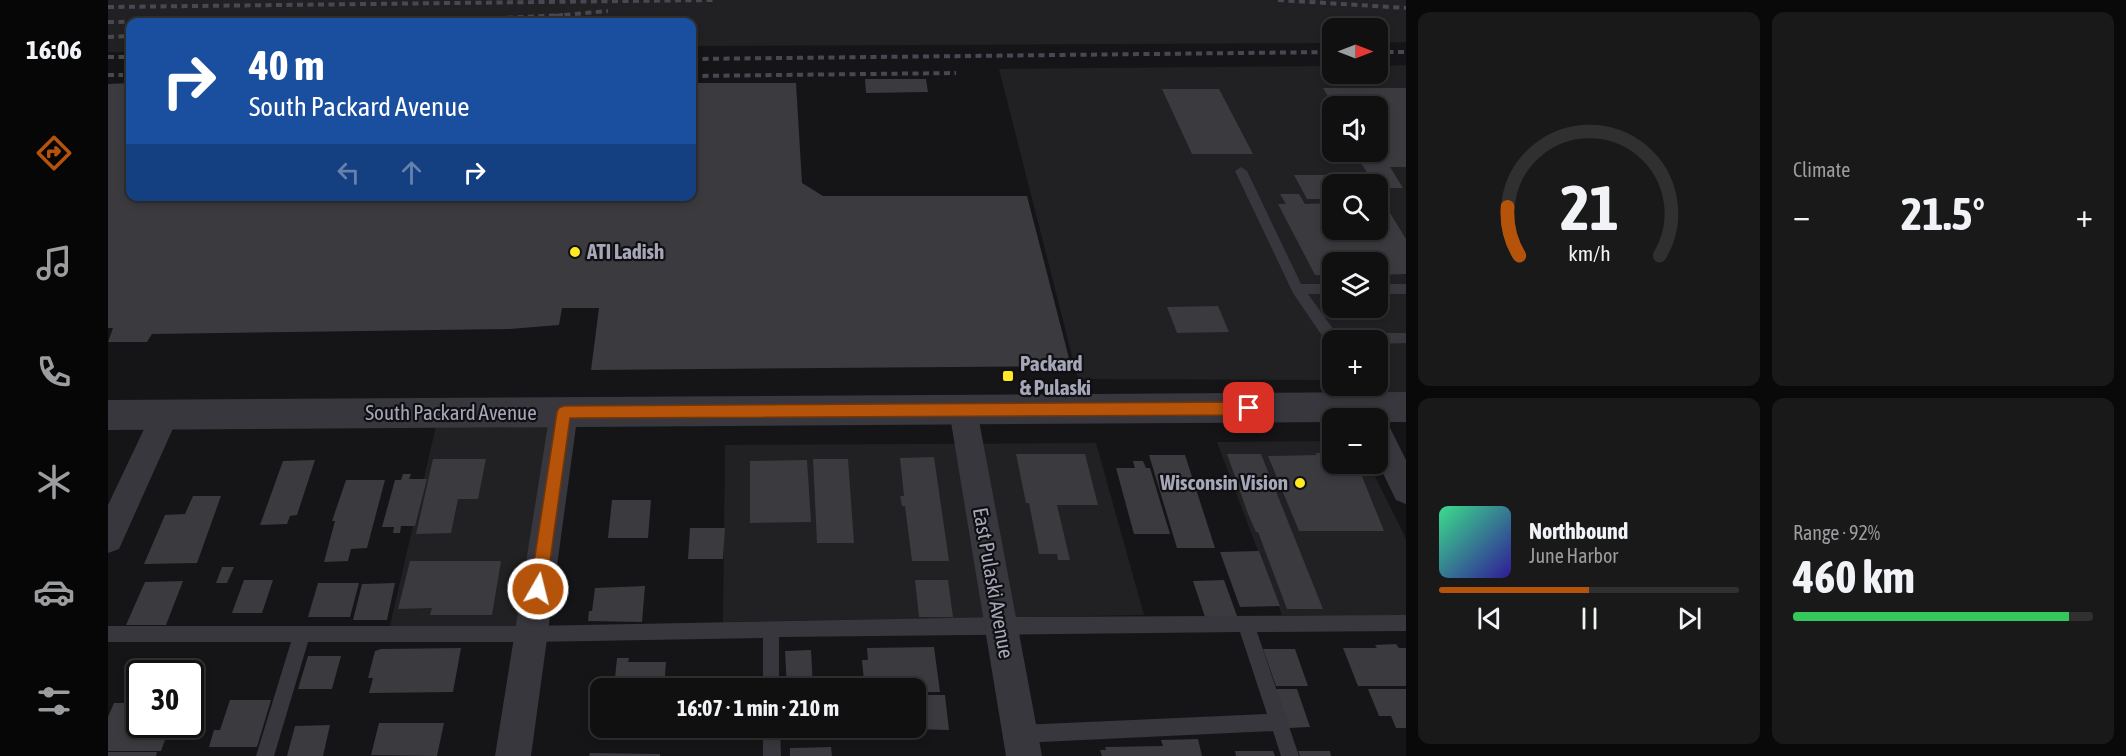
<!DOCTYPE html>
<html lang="en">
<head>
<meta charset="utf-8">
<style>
	:root { --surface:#101011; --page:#19191a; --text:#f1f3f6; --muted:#9c9d9f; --line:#303031; --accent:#b45309 }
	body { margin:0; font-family:"Asap Condensed",sans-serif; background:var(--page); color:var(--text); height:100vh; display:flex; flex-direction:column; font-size:22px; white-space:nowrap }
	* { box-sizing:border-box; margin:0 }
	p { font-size:20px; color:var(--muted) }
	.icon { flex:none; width:33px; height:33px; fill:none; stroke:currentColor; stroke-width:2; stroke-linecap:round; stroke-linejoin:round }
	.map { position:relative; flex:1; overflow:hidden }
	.panel { display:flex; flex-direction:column; gap:12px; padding:12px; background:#090909; width:720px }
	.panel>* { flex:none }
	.guide { position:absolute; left:18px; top:18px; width:570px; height:183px; border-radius:12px; box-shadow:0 3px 9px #0003,0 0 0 2px var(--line); background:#1a4fa0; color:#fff; overflow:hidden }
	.needle { width:39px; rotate:90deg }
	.tools { position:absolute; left:1214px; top:18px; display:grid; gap:12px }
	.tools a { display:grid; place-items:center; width:66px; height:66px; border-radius:12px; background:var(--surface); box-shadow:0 3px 9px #0003,0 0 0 2px var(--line); font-size:30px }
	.speed { position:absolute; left:18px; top:660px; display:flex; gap:12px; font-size:30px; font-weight:700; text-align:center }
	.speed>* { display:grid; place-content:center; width:78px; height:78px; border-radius:50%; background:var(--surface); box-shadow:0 3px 9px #0003,0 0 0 2px var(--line); line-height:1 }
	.speed .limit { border:3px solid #111; border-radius:9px; background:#fff; color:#111 }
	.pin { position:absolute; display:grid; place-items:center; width:51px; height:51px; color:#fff; margin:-26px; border-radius:12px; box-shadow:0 3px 9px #0006 }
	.me { position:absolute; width:66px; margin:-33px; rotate:8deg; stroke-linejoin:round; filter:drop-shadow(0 0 4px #0008) }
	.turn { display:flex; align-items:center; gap:21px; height:126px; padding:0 24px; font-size:27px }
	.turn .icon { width:78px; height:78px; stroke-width:2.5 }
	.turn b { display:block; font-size:42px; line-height:51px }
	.lanes { display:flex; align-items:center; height:57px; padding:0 24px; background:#0003; justify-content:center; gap:30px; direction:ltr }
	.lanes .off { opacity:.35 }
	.big { font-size:45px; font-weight:700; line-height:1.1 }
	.panel .card { flex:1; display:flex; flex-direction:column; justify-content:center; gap:9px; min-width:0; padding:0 21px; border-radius:12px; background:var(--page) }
	.panel .dial { align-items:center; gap:0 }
	.dial svg { height:156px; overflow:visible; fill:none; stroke:var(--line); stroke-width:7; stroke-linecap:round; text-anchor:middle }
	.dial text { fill:var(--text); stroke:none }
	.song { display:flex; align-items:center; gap:18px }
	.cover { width:72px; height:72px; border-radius:9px; background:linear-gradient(135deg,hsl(150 70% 55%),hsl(250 70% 35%)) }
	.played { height:6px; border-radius:3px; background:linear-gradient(90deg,var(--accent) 50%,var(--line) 50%) }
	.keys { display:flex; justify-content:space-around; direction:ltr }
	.heat { display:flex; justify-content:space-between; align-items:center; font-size:33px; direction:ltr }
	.charge { height:9px; border-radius:4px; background:linear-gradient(90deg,#34c759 92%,var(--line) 0) }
	.panel .tiles { flex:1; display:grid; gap:12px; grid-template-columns:repeat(2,1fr) }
	.trip { position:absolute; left:482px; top:678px; width:336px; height:60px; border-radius:12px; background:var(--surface); box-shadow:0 3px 9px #0003,0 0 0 2px var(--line); font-weight:700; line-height:60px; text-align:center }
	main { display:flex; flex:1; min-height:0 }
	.tabs { display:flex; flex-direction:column; width:108px; justify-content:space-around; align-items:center; background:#060607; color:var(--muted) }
	.tabs .icon { width:42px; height:42px }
	.tabs .on { color:var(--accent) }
	.tabs b { font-size:27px; color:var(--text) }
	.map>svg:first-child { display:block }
	.built { fill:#212124; fill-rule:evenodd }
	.building { fill:#3a3a3f }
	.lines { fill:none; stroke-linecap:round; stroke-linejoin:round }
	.service { fill:#38373e; fill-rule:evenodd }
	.minor { fill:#38373e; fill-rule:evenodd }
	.tertiary { fill:#38373e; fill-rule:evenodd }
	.rail { stroke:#484852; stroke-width:4; stroke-dasharray:6 4.5; stroke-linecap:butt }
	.route { fill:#b45309; stroke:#753606; stroke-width:1.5 }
	.poi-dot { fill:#ffe925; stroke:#101012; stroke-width:2 }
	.labels { text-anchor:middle; stroke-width:4.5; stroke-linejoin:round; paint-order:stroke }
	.poi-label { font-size:21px; font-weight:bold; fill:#a5a7b9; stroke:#101012; text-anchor:start }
	.street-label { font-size:21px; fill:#a5a7b9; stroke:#101012 }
</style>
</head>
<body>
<main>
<nav class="tabs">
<b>16:06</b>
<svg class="icon on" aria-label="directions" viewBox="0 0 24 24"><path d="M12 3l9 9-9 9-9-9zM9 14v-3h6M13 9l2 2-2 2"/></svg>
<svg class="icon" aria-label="music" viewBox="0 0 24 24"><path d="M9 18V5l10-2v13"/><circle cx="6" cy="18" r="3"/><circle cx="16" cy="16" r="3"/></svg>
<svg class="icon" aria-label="phone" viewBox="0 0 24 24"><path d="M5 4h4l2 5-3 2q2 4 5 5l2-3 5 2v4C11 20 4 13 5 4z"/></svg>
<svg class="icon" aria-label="climate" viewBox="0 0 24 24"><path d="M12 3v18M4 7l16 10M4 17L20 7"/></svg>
<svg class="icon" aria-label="car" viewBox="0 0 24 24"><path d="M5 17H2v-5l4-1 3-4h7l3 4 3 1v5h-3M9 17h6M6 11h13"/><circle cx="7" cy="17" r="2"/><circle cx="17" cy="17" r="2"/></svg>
<svg class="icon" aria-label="filters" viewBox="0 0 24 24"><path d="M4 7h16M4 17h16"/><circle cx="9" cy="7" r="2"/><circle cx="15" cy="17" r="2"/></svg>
</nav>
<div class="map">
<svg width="1298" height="756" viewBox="0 0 1298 756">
	<rect width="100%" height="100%" fill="#151517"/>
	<!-- built -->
	<g class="built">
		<path d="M0,0H1298V42L1269,43V28H1224V43L584,46V22H22V52H0Z"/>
		<path d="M1298,65V407L1232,408L1219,380L970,379L891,69L1224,66V74H1269V66ZM1224,106H1269V152H1224ZM1224,184H1269V230H1224ZM1224,262H1269V308H1224ZM1224,340H1269V386H1224Z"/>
		<path d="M456,412L423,634H280L331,413Z"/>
		<path d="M1224,441V464H1261L1298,539V616L1174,615L1109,442Z"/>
		<path d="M988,443L1036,615L615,622L617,445Z"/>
	</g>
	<!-- building -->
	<g class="building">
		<path d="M757,79H818L820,92L758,93Z"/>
		<path d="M22,83V196H584V83H688L694,183L715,196H919L963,366L483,370L491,308H454L451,325L402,329L44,334L39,342H0L5,328H0V84Z"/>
		<path d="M1215,88H1298V167H1282L1295,188H1269L1246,152H1269V106H1226Z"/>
		<path d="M1054,89H1111L1145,154H1084Z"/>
		<path d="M1186,175H1257L1263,184H1224V199H1199Z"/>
		<path d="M1172,194H1191L1197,204L1224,203V230H1269V203H1276L1298,239V274L1269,275V262H1224V275H1207L1170,204H1178Z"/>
		<path d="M1110,306L1121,332L1069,333L1059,307Z"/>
		<path d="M1207,453H1224V464H1249L1276,531H1191L1160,456L1209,455Z"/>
		<path d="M908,454H977L990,505H949L962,560H950L949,554H931L921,503H918Z"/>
		<path d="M1119,454H1153L1215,609H1179L1150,532H1148L1140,514Z"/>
		<path d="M1041,455H1077L1107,548H1069Z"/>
		<path d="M826,457L841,561H804L797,506H794L792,496H796L792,458Z"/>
		<path d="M325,459H378L370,499H350L343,533L308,534Z"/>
		<path d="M705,459H740L746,543H709Z"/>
		<path d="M207,460L189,515L182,516L179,524L152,525L175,461Z"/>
		<path d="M699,460L703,522L642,523V461Z"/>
		<path d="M1025,461H1035L1038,468H1042L1062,534H1026L1008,468H1027Z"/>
		<path d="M295,474H303L301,479H319L307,526H293L292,533H285L286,527H274L287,480H293Z"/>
		<path d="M238,480H277L259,548L243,549L240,561L216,562L227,521H224Z"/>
		<path d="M85,496H113L89,563L36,564L57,515L77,514Z"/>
		<path d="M504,500H543L540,538H500Z"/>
		<path d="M582,528H617L615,559H580Z"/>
		<path d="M1151,551L1172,606L1132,607L1112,552Z"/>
		<path d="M302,561H393L384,615H322L324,608L290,609Z"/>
		<path d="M114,567H126L119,583H108Z"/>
		<path d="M136,580H165L154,613H124Z"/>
		<path d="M807,580H840L845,617H811Z"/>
		<path d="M1116,580L1129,616L1097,617L1085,581Z"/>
		<path d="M75,581L58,625H18L37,582Z"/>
		<path d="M210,583H251L242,617H200Z"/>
		<path d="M287,583L279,620H245L254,584Z"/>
		<path d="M537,586L534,622L480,621L481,611H484L487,588Z"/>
		<path d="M1288,644L1291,648H1298V686H1250L1235,648H1269L1267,645Z"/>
		<path d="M826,647L832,692H807V688H762L761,681H756L754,660H760L759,648Z"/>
		<path d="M353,648L345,692L261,693L265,678H260L267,651L273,649Z"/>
		<path d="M1155,649H1187L1200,686H1168Z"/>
		<path d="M703,650L705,688H679L677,651Z"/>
		<path d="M200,656H233L224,689H190Z"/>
		<path d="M509,658H521L520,662H558L556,688H506Z"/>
		<path d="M608,680H647V688H607Z"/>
		<path d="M1168,689H1189L1202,727L1181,728Z"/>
		<path d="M1260,689H1298V728H1288L1283,716H1271Z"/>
		<path d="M807,695H837L841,730L807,729Z"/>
		<path d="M122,700H163L149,747H101L106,730H112Z"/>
		<path d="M6,703H32V724H63L53,751H0V717Z"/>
		<path d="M271,723H336L329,756L263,755Z"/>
		<path d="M222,725L215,756H179L187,726Z"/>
		<path d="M1090,739L1094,756H994L992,750H998L997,747L1055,746L1053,740Z"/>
		<path d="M723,747L724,756H682V748Z"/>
		<path d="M1127,751H1165L1167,756H1128Z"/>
		<path d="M1190,751H1222L1223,756H1192Z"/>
		<path d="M0,752H49L48,756H0Z"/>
		<path d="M482,753L552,754V756H481Z"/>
	</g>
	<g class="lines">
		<!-- service -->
		<g class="service">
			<path d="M1133,167L1139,171L1193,284H1224V294H1200L1228,333H1298V343L1269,344V340H1224V345L1219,343L1185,293L1127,171Z"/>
			<rect x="1269" y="284" width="29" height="10"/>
			<path d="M1240,386H1254L1265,407L1263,411L1258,413L1253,411Z"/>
			<path d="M1298,615V631L1149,632L1191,756H1173L1165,731L912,743L906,740L903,734L906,728L912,725L1159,714L1132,632L671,637V688H655V638L423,642H200L166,756H148L183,642H0V626H423L893,617Z"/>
			<path d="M655,728H672L673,756H655Z"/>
		</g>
		<!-- minor -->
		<g class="minor">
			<path d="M855,398L865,401L869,410L934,756H898L841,410L845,401Z"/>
			<path d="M456,400L466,403L470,412L423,756H387L442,412L446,403Z"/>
			<path d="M57,403L67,406L71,415L11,549L0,553V505L47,406Z"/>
			<path d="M1269,418L1279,422L1298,460V504L1288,500L1269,461Z"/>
		</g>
		<!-- tertiary -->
		<path class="tertiary" d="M1298,392V422H1269V418H1224V422L0,430V400Z"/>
		<!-- rail -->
		<g class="rail">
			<path d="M1170,0L1298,8"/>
			<path d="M0,7L605,0"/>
			<path d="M446,16L500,11"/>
			<path d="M0,22L395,18L455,15"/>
			<path d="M0,37L22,36"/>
			<path d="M1269,52H1298"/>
			<path d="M0,57H22"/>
			<path d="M584,59L1224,52"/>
			<path d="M0,75H15"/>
			<path d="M584,76L848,73"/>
		</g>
	</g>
	<!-- route -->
	<path class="route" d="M1141,402L1146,404L1148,408L1146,413L1141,415L462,418L438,589L436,595L430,597L424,595L422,589L449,412L451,408L456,406Z"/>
	<!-- markers -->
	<g class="poi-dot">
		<circle cx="467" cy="252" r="6"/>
		<rect x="894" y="370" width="12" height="12" rx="3"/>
		<circle cx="1192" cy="483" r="6"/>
	</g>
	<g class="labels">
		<!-- poi labels -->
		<g class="poi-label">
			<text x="479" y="259">ATI Ladish</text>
			<text x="912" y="371">Packard<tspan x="912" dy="24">&amp; Pulaski</tspan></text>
			<text x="1180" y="490" text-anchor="end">Wisconsin Vision</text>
		</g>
		<!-- street labels -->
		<g class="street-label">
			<text x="343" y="420">South Packard Avenue</text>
			<text transform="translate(885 583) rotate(80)" y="7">East Pulaski Avenue</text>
		</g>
	</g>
</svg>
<div class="tools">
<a><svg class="needle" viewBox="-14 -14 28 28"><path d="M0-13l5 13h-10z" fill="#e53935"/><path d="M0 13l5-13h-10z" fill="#9c9d9f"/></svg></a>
<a><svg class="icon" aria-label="sound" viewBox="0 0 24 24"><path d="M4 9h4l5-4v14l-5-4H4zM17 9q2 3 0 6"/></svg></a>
<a><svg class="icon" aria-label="search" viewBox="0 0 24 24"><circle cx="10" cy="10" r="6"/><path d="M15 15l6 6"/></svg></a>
<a><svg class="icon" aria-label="layers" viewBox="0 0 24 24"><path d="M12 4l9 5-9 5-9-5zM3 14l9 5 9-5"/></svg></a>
<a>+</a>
<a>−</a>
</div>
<div class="speed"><div class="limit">30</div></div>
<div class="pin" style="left:1141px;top:408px;background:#d93025"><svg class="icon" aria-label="arrive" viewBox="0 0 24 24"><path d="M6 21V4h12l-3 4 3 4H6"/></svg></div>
<svg class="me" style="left:430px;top:589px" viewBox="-20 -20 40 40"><circle r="17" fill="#b45309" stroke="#fff" stroke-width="3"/><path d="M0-11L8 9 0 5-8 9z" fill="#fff"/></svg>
<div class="trip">16:07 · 1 min · 210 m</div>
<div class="guide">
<div class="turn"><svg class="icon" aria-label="right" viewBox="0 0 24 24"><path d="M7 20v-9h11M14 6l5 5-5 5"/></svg><div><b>40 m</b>South Packard Avenue</div></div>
<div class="lanes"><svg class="icon off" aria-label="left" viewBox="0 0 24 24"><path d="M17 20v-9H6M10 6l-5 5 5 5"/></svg><svg class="icon off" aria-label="ahead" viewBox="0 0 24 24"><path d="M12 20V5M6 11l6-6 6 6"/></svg><svg class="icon" aria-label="right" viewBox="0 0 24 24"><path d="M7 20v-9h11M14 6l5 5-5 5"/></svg></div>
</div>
</div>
<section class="panel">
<div class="tiles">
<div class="card dial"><svg viewBox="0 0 100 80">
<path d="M14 69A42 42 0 1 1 86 69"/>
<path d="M14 69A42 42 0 0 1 8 44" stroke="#b45309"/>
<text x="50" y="56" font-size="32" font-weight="700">21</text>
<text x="50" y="72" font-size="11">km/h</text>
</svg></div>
<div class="card"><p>Climate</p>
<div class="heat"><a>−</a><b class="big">21.5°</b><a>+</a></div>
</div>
<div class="card">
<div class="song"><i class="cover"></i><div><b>Northbound</b><p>June Harbor</p></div></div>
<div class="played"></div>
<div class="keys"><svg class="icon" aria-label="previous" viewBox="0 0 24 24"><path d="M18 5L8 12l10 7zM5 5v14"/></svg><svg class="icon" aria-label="pause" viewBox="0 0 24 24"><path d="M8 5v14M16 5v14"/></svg><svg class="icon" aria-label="next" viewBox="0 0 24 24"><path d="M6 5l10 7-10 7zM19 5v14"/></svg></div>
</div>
<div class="card"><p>Range · 92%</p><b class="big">460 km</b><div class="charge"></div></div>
</div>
</section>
</main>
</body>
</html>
